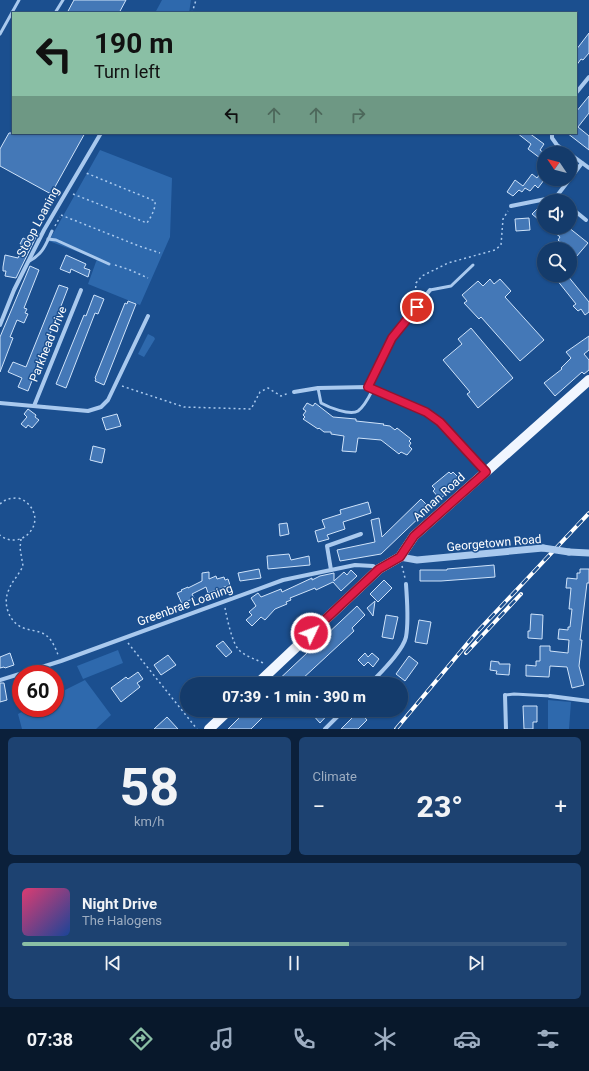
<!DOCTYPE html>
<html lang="en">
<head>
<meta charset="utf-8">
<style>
	:root { --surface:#143b6b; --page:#1d4271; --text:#f1f3f6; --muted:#9dadc1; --line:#33557e; --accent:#8abfa5 }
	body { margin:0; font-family:Roboto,sans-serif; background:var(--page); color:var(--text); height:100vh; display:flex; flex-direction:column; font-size:15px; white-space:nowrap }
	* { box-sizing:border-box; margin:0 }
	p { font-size:13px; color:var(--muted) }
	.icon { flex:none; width:22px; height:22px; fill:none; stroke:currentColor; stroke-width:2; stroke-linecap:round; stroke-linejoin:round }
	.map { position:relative; height:729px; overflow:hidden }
	.details { display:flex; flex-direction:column; gap:8px; padding:8px; background:#0b203b; flex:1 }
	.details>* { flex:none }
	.hud { position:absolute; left:12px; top:12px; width:565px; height:122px; border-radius:0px; box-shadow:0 1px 3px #0004,0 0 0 1px var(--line); background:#8abfa5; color:#111; overflow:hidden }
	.needle { width:26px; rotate:305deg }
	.controls { position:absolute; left:537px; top:146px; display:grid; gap:8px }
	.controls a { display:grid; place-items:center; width:40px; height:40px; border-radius:50%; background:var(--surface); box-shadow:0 1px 3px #0004,0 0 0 1px var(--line); font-size:20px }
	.speed { position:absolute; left:12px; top:665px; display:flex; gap:8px; font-size:20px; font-weight:700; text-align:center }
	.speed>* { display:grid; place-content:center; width:52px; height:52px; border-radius:50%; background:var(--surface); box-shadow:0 1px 3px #0004,0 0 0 1px var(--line); line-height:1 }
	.speed .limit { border:6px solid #d22; background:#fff; color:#111 }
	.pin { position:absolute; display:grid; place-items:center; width:34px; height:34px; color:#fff; margin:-17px; border:2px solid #fff; border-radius:50%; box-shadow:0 1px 4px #0007 }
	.me { position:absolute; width:44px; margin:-22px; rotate:47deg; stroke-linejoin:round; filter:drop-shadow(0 0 3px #0008) }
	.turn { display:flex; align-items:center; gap:14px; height:84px; padding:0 16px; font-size:18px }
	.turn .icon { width:52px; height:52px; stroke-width:2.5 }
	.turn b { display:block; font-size:28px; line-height:34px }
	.lanes { display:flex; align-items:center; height:38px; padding:0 16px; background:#0003; justify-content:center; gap:20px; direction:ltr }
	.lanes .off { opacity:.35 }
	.big { font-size:30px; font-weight:800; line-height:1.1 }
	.details .widget { flex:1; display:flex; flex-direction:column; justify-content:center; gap:6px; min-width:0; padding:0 14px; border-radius:6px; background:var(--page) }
	.details .dial { align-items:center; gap:0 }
	.dial b { font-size:52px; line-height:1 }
	.song { display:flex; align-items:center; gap:12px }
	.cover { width:48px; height:48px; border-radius:6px; background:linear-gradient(135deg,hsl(340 70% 55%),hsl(220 70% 35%)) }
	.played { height:4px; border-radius:2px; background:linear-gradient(90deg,var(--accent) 60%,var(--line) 60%) }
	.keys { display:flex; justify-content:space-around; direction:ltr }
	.heat { display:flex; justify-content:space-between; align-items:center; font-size:22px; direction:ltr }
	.details .tiles { flex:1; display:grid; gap:8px; grid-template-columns:1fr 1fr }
	.widget:last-child { grid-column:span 2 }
	.trip { position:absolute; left:180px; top:677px; width:228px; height:40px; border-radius:20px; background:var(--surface); box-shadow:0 1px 3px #0004,0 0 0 1px var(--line); font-weight:800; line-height:40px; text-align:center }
	.tabs { display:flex; height:64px; justify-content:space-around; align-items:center; background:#08182b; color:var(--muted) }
	.tabs .icon { width:28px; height:28px }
	.tabs .selected { color:var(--accent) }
	.tabs b { font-size:18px; color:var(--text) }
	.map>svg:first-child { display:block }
	.green { fill:#2e69ad }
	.building { fill:#4478b7; stroke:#cfe3fa }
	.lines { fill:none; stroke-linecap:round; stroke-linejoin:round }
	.path { stroke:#a9c9ee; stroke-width:1.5; stroke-dasharray:2 3; stroke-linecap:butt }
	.service { stroke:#a9c9ee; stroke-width:3 }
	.minor { stroke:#a9c9ee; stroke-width:4 }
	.tertiary { stroke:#a9c9ee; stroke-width:7 }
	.primary { stroke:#f0f6ff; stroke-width:10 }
	.rail-casing { stroke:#fff; stroke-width:4 }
	.rail { stroke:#1b4f8f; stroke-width:2.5; stroke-dasharray:8; stroke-linecap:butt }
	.tertiary-bridge { stroke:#a9c9ee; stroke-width:7 }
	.route-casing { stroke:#92132f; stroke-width:10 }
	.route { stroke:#e11d48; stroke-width:7 }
	.labels { text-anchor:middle; stroke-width:3; stroke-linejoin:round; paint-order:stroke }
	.street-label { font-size:12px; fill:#fff; stroke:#1b4f8f }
</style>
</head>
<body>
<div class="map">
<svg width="589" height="729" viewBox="0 0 589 729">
	<rect width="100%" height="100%" fill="#1b4f8f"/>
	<!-- green -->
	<g class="green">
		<path d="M162,0H191L189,13H155Z"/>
		<path d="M100,150L172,178L170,237L140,305L88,284L97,259L49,241Z"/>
		<path d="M148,334L154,337L155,339L144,357L138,354Z"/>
		<path d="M118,650L123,663L83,679L77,666Z"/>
		<path d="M85,680L111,715L96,729H22L18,714L29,708H55V695Z"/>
		<path d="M548,700L571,702L569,729H548Z"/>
	</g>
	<!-- building -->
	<g class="building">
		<path d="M74,0H126L119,13H67Z"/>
		<path d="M589,33V53L583,60L581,59L576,66V50Z"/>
		<path d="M589,96V113L578,127L589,136V150L567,133H576V112Z"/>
		<path d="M9,133H85L51,194L0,166V149Z"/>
		<path d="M517,133H529L544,144L540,150L544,153V161L528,149L531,144Z"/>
		<path d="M544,168V180L538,188L535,185L530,191L525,188L522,192L519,190L513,196L507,192L515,180L523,186L532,174L537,178Z"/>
		<path d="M538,208L544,213V224L532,214Z"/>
		<path d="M529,218L530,230L516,231L515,219Z"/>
		<path d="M548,227H568L588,243L570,264V249H568L558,240L560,237Z"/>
		<path d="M32,230L38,233L16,278L5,276L6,271H3V267L5,255L18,258L23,246L20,244L23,238L27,240Z"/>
		<path d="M66,255L86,264L84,268L90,270L88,277L71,269L70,273L60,269Z"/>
		<path d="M30,266L39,270L24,308L27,309L25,313L28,314L24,323L17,320L10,337L13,338L0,372V337Z"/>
		<path d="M553,275H567L589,302V312L585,315L581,309L578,311L573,306L576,304Z"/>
		<path d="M490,279L494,284L500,279L511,291L505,297L544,340L520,361L481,317L479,319L464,303L467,301L462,295L478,281L483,286Z"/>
		<path d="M59,285L68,288L28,391L18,387L22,378L8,372L13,362L26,367Z"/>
		<path d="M94,295L104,299L98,314L95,313L66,388L56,384L84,315L86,316Z"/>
		<path d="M128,301L136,304L104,385L95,381L96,379L95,378L125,303L127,304Z"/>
		<path d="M471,328L513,378L478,408L467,394L470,392L443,360L462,344L458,339Z"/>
		<path d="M589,336V350L584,354L589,360V370L584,374L582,372L555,396L544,383L562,369L561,368L571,358L566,352Z"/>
		<path d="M307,403L313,406L315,403L333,417L356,419V421L384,424L383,425L390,426L395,430L397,428L411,439L409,441L411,443L409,446L412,449L407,455L401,452L399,454L381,440L358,438L356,452L342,451L344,436L331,434V432H324L319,428L318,429L303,419L305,417L303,415L306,411L303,409Z"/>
		<path d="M28,409L36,415L35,417L39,420L32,428L28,425L26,428L21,424L27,417L24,414Z"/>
		<path d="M117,414L121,426L106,430L102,418Z"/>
		<path d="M93,446L105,449L102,463L90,460Z"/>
		<path d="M449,472L451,474L453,472L461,480L440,499L433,491L435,489L432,486Z"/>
		<path d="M421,499L426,504L423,507L426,511L381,554L340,561L337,550L375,542L371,520L379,518L382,537Z"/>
		<path d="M368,502L371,513L343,522L345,529L327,535L329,539L318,542L315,531L325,528L322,520L341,514L340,510Z"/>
		<path d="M287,523L289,534L280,536L279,524Z"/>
		<path d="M289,554L291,560L309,556L310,565L268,569L267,556Z"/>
		<path d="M494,565L495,577L441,581H420V570H447V569Z"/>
		<path d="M259,569L261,578L240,581L238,573Z"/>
		<path d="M580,569H589V583H587L580,640H582L579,666L584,685L572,688L567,667L550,666L549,677L526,676V665L536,666V661H540V646H550V651L568,653L569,640L558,639L559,629L568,630V627H570L572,609H569L571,588H566L567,578L577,579V573H580Z"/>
		<path d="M351,570L357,576L341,591L333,582L316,590L315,588L290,598L291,600L286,602L287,604L275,609L265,620L261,617L252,626L246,620L252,615L249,612L256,606L251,598L258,593L261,597L281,589L282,592L312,578V580L320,576L334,573V581L344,572L347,575Z"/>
		<path d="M209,572V579L216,576L217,579L224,577L225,580L228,579L230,585L208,593L206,587L192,594L194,598L182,604L177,593L182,591L181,590L188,587V588L202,581V573Z"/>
		<path d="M384,580L392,588L378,602L370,594Z"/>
		<path d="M375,601L373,616L367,608Z"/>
		<path d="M357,606L365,615L352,628L354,631L301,680L299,678L291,684H274Z"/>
		<path d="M531,614L543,615L542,639L528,638V631H530Z"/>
		<path d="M386,615L398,617L393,639L382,637Z"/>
		<path d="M419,620L431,622L427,644L415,642Z"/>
		<path d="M223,641L232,652L226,657L216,646Z"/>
		<path d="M10,653L14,665L5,668L4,667L0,668V657Z"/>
		<path d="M365,653L368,657L372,653L379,659L373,667L368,662L364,666L358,660Z"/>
		<path d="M168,655L176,665L161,675L154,665Z"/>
		<path d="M409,656L418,663L405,681L396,674Z"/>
		<path d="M491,661L499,662V664H510L509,675L496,674L497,671L490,670Z"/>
		<path d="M138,672L143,679L137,683L140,687L121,702L111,688L126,677L128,679Z"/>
		<path d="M0,683H4L7,700L0,702Z"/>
		<path d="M523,706H537V722H533V729H524Z"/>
		<path d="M247,710H270L251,729H228Z"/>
		<path d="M316,710H332L320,723L312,714Z"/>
		<path d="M359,711L367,720L358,729H341Z"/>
		<path d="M167,717L178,729H154Z"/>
	</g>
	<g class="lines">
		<!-- path -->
		<g class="path">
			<path d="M192,13L196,0"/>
			<path d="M73,194L147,223C151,217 156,208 155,201L86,173L84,174"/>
			<path d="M61,215L139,246L160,253"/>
			<path d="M55,226L60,217"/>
			<path d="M115,265L130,270L148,278"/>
			<path d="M415,298L416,283L422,276L448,263L495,250L501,245L503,219L508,211"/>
			<path d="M122,386L184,407L251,409L260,392L268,388L281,396L289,393"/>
			<path d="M0,504C5,499 11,498 17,498C23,499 27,502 30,506C46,526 19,551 0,535"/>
			<path d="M21,539L20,548L23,566C19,575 11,582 8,592C3,604 9,621 21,627C29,631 40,630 47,636C52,640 56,649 58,655"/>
			<path d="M402,566L405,578"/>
			<path d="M225,608C227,618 232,643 239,650C246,657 256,659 265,664"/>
			<path d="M128,643L197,729"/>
		</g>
		<!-- service -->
		<g class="service">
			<path d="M55,13L63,0"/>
			<path d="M0,34L19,0"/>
			<path d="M48,239L56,240L109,264"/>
			<path d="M28,262C43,254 45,246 52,231"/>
			<path d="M430,290L451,286L473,265"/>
			<path d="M318,388L321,403C328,407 350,416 358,411C365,406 369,397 373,389"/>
			<path d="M505,695L514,694L550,696"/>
		</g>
		<!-- minor -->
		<g class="minor">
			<path d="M576,93L589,77"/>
			<path d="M552,133V138L557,145L568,153"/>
			<path d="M570,154L589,168"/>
			<path d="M562,201L556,197L582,163"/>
			<path d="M511,206L556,197"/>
			<path d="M570,207L586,220"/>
			<path d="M0,325L14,290L44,230L101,133"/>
			<path d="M368,387L392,338L430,290"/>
			<path d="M294,392L318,388L368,387L426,412L440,421L486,471"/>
			<path d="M0,403L88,411L101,407L108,400L148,316"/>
			<path d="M34,406L81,290"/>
			<path d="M331,570L327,546L361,534"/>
			<path d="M0,680L61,661L283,580L355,565L373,566L378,569"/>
			<path d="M370,684C380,673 403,651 406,637C409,620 407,601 406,584"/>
			<path d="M505,695L506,729"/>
			<path d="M550,696L589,701"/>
			<path d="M325,729L344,710"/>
		</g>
		<!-- tertiary -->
		<g class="tertiary">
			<path d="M569,552L589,553"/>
			<path d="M400,557L417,560L543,548"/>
		</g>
		<!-- primary -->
		<g class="primary">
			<path d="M257,684L379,569L400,557L414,536L589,380"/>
			<path d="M209,729L229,710"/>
		</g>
		<defs>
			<g id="rail">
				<path d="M466,653L521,594"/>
				<path d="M396,729L477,632L589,513"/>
			</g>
		</defs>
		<!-- rail casing -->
		<use href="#rail" class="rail-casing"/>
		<!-- rail -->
		<use href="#rail" class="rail"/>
		<!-- tertiary-bridge -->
		<path class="tertiary-bridge" d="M543,548L569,552"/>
	</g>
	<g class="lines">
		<defs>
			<path id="route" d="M311,633L379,569L400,557L414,536L486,472L440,422L426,412L368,387L392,338L417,307"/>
		</defs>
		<!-- route casing -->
		<use href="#route" class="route-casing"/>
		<!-- route -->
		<use href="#route" class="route"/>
	</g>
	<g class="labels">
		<!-- street labels -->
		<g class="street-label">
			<text transform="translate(38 222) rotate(-62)" y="4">Stoop Loaning</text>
			<text transform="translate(48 344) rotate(-68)" y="4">Parkhead Drive</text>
			<text transform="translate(439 497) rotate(-42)" y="4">Annan Road</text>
			<text transform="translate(494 543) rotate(-5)" y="4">Georgetown Road</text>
			<text transform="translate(185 605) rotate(-20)" y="4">Greenbrae Loaning</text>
		</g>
	</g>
</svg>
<div class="controls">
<a><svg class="needle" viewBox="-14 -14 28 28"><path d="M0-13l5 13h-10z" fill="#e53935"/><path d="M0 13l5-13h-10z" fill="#9dadc1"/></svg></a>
<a><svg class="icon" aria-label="sound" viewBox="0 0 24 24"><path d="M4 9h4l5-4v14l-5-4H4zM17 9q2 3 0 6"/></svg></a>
<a><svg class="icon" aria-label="search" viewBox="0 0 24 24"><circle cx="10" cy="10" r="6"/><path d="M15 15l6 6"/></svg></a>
</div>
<div class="speed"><div class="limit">60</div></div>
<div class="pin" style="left:417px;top:307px;background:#d93025"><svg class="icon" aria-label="arrive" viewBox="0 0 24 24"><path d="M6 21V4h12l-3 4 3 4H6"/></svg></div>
<svg class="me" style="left:311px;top:633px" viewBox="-20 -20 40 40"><circle r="17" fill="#e11d48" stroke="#fff" stroke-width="3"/><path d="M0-11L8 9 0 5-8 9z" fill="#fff"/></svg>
<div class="trip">07:39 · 1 min · 390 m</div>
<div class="hud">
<div class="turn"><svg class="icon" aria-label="left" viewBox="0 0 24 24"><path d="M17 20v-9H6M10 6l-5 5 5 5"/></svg><div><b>190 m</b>Turn left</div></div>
<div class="lanes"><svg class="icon" aria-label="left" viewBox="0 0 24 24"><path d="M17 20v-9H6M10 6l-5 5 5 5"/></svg><svg class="icon off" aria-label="ahead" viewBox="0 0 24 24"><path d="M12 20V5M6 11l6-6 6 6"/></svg><svg class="icon off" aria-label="ahead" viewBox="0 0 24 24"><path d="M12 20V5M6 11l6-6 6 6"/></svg><svg class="icon off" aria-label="right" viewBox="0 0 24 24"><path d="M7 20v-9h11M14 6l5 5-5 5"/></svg></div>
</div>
</div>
<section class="details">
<div class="tiles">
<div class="widget dial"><b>58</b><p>km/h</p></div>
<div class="widget"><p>Climate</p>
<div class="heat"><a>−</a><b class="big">23°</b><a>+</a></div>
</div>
<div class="widget">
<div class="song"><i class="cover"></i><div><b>Night Drive</b><p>The Halogens</p></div></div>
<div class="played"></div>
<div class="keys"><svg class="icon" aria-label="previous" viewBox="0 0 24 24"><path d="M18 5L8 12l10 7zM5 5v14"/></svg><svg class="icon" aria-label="pause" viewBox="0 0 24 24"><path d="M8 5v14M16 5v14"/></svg><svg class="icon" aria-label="next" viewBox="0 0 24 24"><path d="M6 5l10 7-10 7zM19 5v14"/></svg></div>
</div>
</div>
</section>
<nav class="tabs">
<b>07:38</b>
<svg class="icon selected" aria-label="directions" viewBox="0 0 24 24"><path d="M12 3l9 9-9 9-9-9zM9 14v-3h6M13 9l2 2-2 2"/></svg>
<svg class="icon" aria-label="music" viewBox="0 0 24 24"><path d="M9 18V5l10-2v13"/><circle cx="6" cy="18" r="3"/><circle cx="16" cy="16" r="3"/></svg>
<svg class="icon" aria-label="phone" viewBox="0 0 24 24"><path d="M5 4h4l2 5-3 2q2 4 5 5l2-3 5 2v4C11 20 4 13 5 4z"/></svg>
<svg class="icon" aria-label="climate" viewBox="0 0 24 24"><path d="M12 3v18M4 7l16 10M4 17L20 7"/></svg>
<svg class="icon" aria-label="car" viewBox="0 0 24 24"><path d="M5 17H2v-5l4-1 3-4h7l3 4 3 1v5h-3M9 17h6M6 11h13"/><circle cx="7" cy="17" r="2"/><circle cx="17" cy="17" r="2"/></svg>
<svg class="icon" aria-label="filters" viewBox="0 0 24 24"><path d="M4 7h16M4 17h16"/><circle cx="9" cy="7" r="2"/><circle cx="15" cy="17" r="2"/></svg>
</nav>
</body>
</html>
